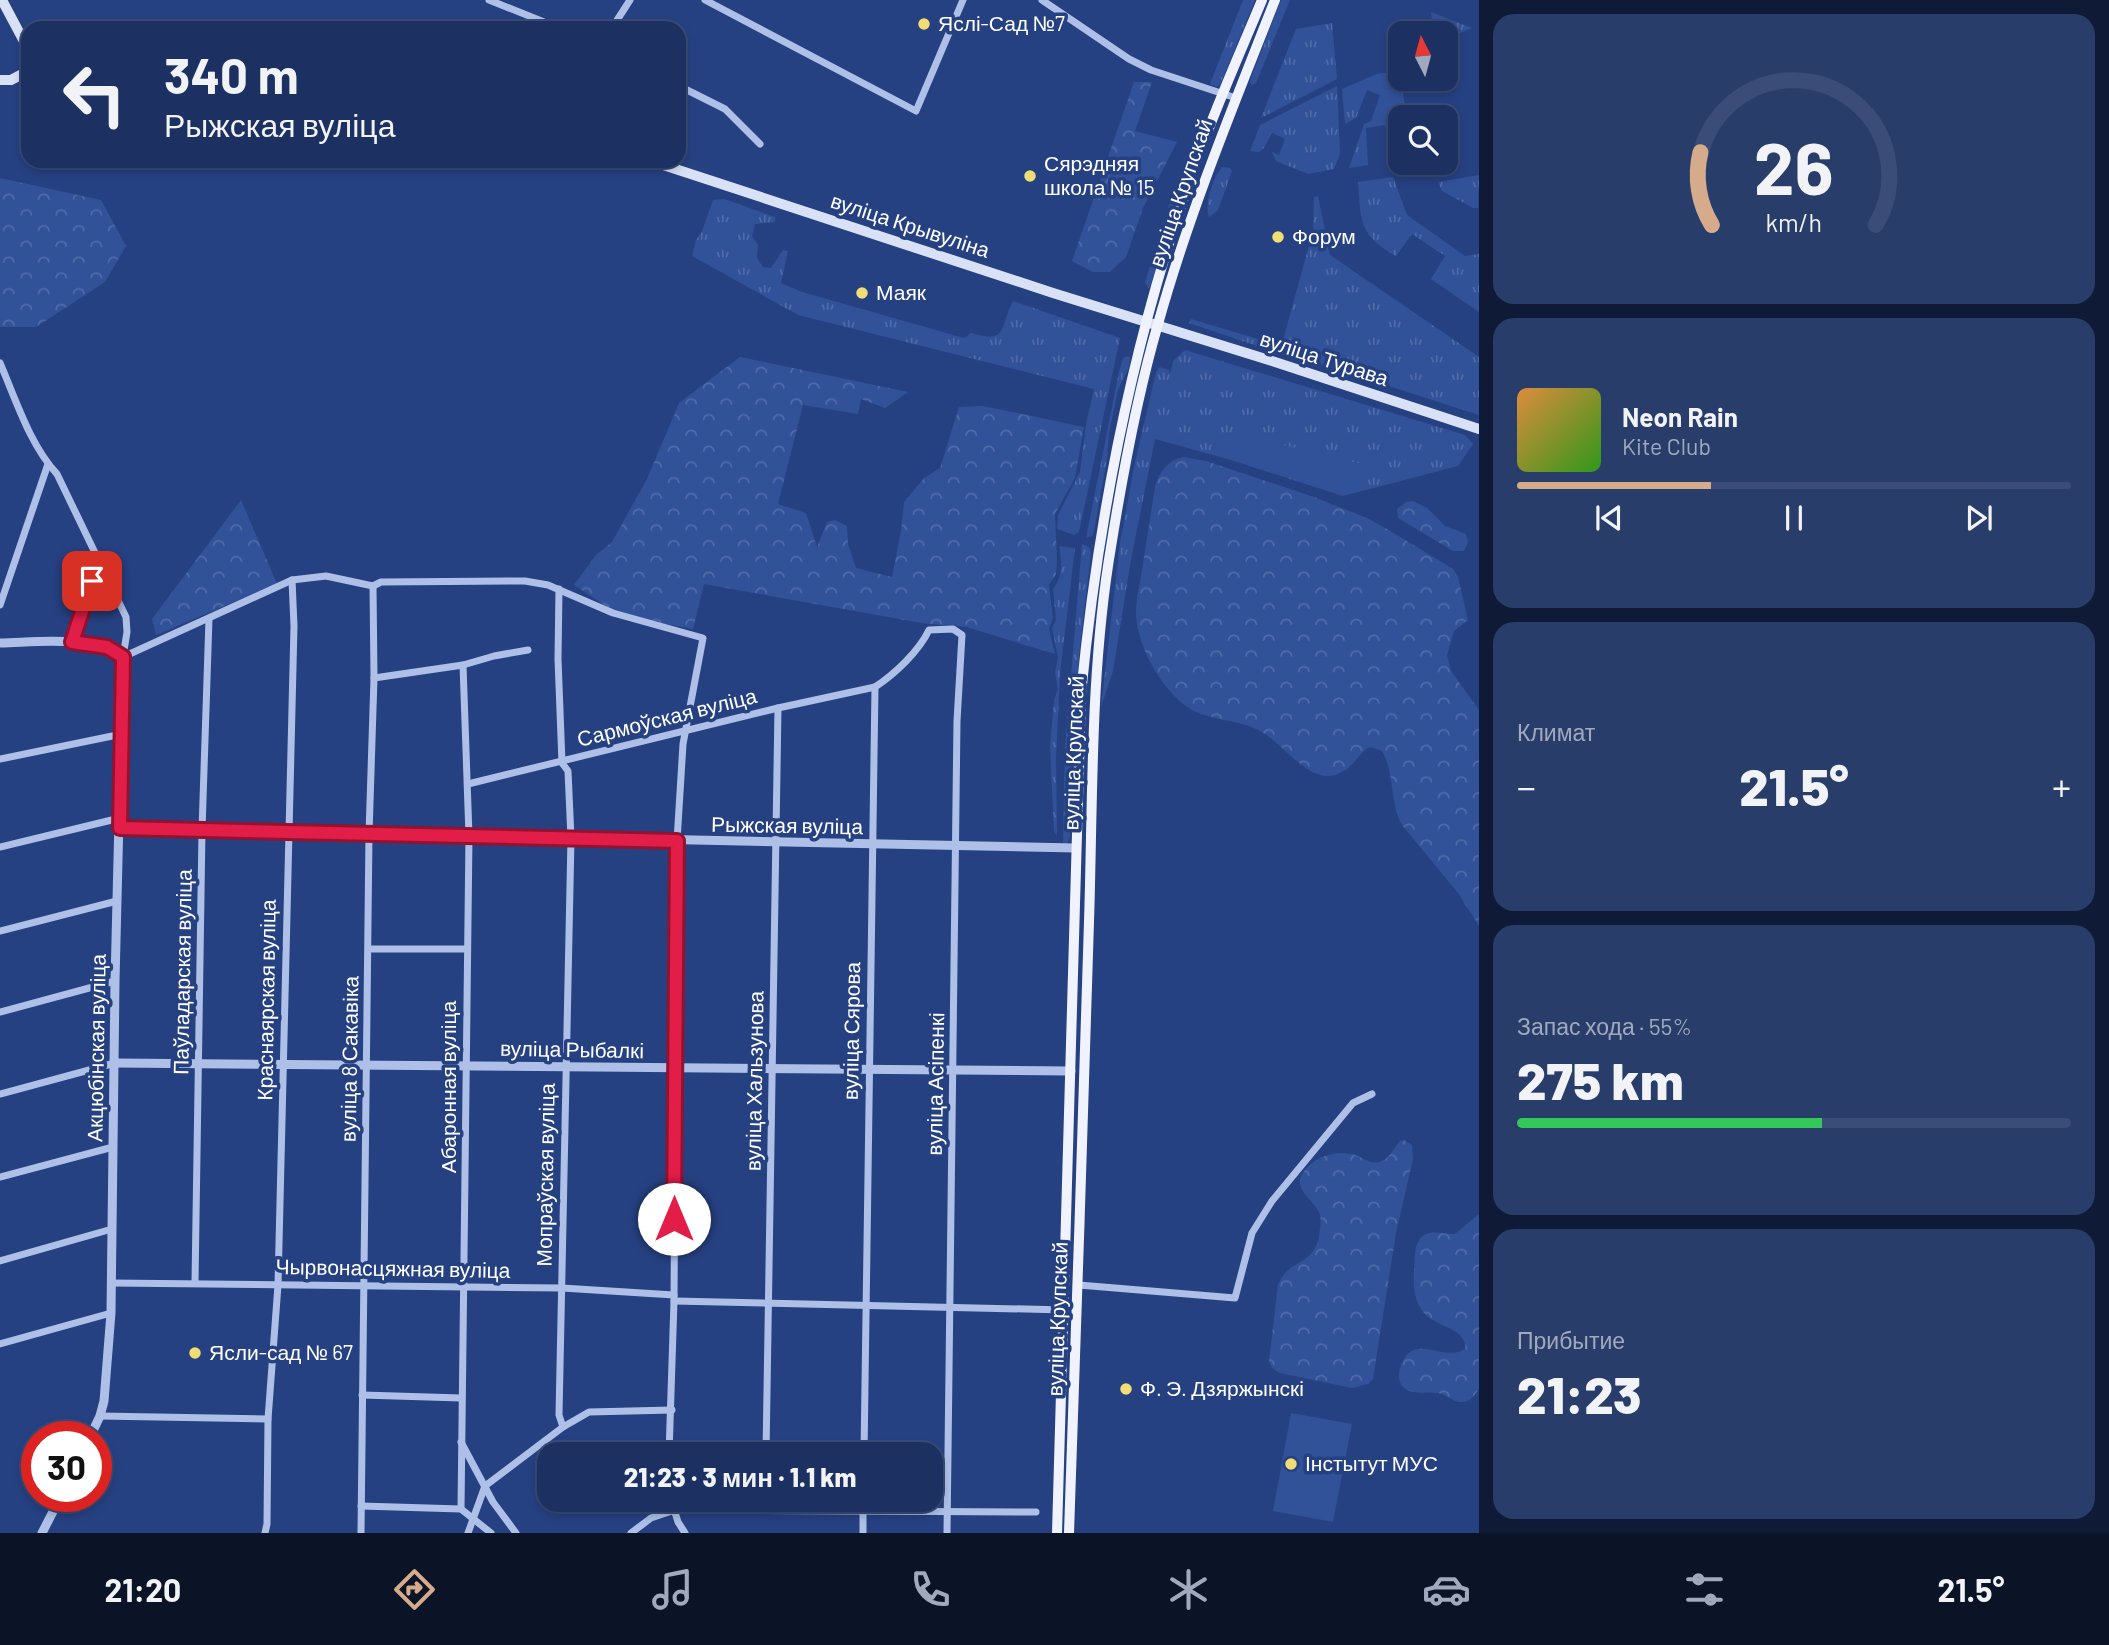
<!DOCTYPE html>
<html lang="ru">
<head>
<meta charset="utf-8">
<style>
	:root { --surface:#1c3162; --page:#293d6b; --text:#f1f3f6; --muted:#a0a9be; --line:#3a4c77; --accent:#d6ab8b }
	body { margin:0; font-family:Barlow,sans-serif; background:var(--page); color:var(--text); height:100vh; display:flex; flex-direction:column; font-size:26px; white-space:nowrap }
	* { box-sizing:border-box; margin:0 }
	p { font-size:23px; color:var(--muted) }
	.icon { flex:none; width:38px; height:38px; fill:none; stroke:currentColor; stroke-width:2; stroke-linecap:round; stroke-linejoin:round }
	.map { position:relative; flex:1; overflow:hidden }
	.drawer { display:flex; flex-direction:column; gap:14px; padding:14px; background:#0f1b36; width:630px }
	.drawer>* { flex:none }
	.top-card { position:absolute; left:21px; top:21px; width:665px; height:147px; border-radius:21px; box-shadow:0 4px 10px #0003,0 0 0 2px var(--line); background:#1c3162; color:var(--text); overflow:hidden }
	.needle { width:46px; rotate:354deg }
	.buttons { position:absolute; left:1388px; top:21px; display:grid; gap:14px }
	.buttons a { display:grid; place-items:center; width:70px; height:70px; border-radius:14px; background:var(--surface); box-shadow:0 4px 10px #0003,0 0 0 2px var(--line); font-size:35px }
	.speed { position:absolute; left:21px; top:1421px; display:flex; gap:14px; font-size:35px; font-weight:700; text-align:center }
	.speed>* { display:grid; place-content:center; width:91px; height:91px; border-radius:50%; background:var(--surface); box-shadow:0 4px 10px #0003,0 0 0 2px var(--line); line-height:1 }
	.speed .limit { border:10px solid #d22; background:#fff; color:#111 }
	.pin { position:absolute; display:grid; place-items:center; width:60px; height:60px; color:#fff; margin:-30px; border-radius:14px; box-shadow:0 4px 10px #0006 }
	.me { position:absolute; width:77px; margin:-38px; rotate:0deg; stroke-linejoin:round; filter:drop-shadow(0 0 5px #0008) }
	.turn { display:flex; align-items:center; gap:24px; height:147px; padding:0 28px; font-size:32px }
	.turn .icon { width:91px; height:91px; stroke-width:2.5 }
	.turn b { display:block; font-size:49px; line-height:60px }
	.big { font-size:52px; font-weight:800; line-height:1.1 }
	.drawer .tile { flex:1; display:flex; flex-direction:column; justify-content:center; gap:10px; min-width:0; padding:0 24px; border-radius:21px; background:var(--page) }
	.drawer .dial { align-items:center; gap:0 }
	.dial svg { height:182px; overflow:visible; fill:none; stroke:var(--line); stroke-width:7; stroke-linecap:round; text-anchor:middle }
	.dial text { fill:var(--text); stroke:none }
	.song { display:flex; align-items:center; gap:21px }
	.cover { width:84px; height:84px; border-radius:10px; background:linear-gradient(135deg,hsl(30 70% 55%),hsl(110 70% 35%)) }
	.played { height:7px; border-radius:4px; background:linear-gradient(90deg,var(--accent) 35%,var(--line) 35%) }
	.keys { display:flex; justify-content:space-around; direction:ltr }
	.heat { display:flex; justify-content:space-between; align-items:center; font-size:38px; direction:ltr }
	.charge { height:10px; border-radius:5px; background:linear-gradient(90deg,#34c759 55%,var(--line) 0) }
	.trip { position:absolute; left:537px; top:1442px; width:406px; height:70px; border-radius:21px; background:var(--surface); box-shadow:0 4px 10px #0003,0 0 0 2px var(--line); font-weight:800; line-height:70px; text-align:center }
	.tab-bar { display:flex; height:112px; justify-content:space-around; align-items:center; background:#0b1427; color:var(--muted) }
	.tab-bar .icon { width:49px; height:49px }
	.tab-bar .active { color:var(--accent) }
	.tab-bar b { font-size:32px; color:var(--text) }
	main { display:flex; flex:1; min-height:0 }
	.map>svg:first-child { display:block }
	.grass { fill:url(#grass-tufts) }
	.forest { fill:url(#forest-crowns) }
	.park { fill:#315199 }
	.lines { fill:none; stroke-linecap:round; stroke-linejoin:round }
	.minor { stroke:#aec0e7; stroke-width:7 }
	.tertiary { stroke:#aec0e7; stroke-width:9 }
	.secondary { stroke:#d8e1f6; stroke-width:10 }
	.primary { stroke:#f0f3fd; stroke-width:10 }
	.route-casing { stroke:#92132f; stroke-width:18 }
	.route { stroke:#e11d48; stroke-width:12 }
	.poi-dot { fill:#f0de74; stroke:#264182; stroke-width:2.5 }
	.labels { text-anchor:middle; stroke-width:7; stroke-linejoin:round; paint-order:stroke }
	.poi-label { font-size:21px; fill:#fff; stroke:#264182; text-anchor:start }
	.street-label { font-size:21px; fill:#fff; stroke:#264182 }
</style>
</head>
<body>
<main>
<div class="map">
<svg width="1479" height="1533" viewBox="0 0 1479 1533">
	<defs>
		<pattern id="grass-tufts" width="24" height="20" patternUnits="userSpaceOnUse" patternTransform="scale(1.75)"><rect width="24" height="20" fill="#315199"/><path d="M3 7l-1-3M5 7V3M7 7l1-3M15 17l-1-3M17 17v-4M19 17l1-3" fill="none" stroke="#506ba8"/></pattern>
		<pattern id="forest-crowns" width="20" height="18" patternUnits="userSpaceOnUse" patternTransform="scale(1.75)"><rect width="20" height="18" fill="#315199"/><path d="M2 6a3 3 0 1 1 6 0M12 15a3 3 0 1 1 6 0" fill="none" stroke="#506ba8"/></pattern>
	</defs>
	<rect width="100%" height="100%" fill="#264182"/>
	<!-- grass -->
	<g class="grass">
		<path d="M1243,0H1255L1220,85L1217,87L1210,84Z"/>
		<path d="M1281,0H1290L1256,83L1251,85L1250,81Z"/>
		<path d="M1431,12L1472,28L1446,39V33H1434Z"/>
		<path d="M1332,23L1337,79L1261,118L1296,29Z"/>
		<path d="M1399,71L1407,117H1400V158L1394,159L1385,125L1366,128L1368,165L1349,168L1364,124L1371,121L1380,95L1367,90L1356,118L1345,124L1342,89L1377,74Z"/>
		<path d="M1337,86L1340,154L1334,169L1308,174L1276,161L1272,152L1279,155L1285,139L1272,133L1264,148L1259,152L1250,151L1260,125Z"/>
		<path d="M1222,167L1230,168L1232,171L1218,210L1209,217C1204,204 1213,178 1222,167Z"/>
		<path d="M1479,175L1478,208H1473L1442,191L1438,182Z"/>
		<path d="M1393,177L1407,215L1465,256L1479,254V312L1431,279L1445,256L1412,234L1396,256C1359,235 1361,222 1358,182Z"/>
		<path d="M1175,193L1173,214L1149,289L1145,282L1170,202Z"/>
		<path d="M1318,196L1330,255L1479,357V415L1280,351L1313,231L1314,197Z"/>
		<path d="M724,199L775,217V222L755,224L752,236L758,245L757,258L763,267L771,268L783,250L788,251L781,283L802,292L964,338L971,333C1009,344 999,328 1013,301L1120,338L1079,532L1074,535L1057,529L1058,515L1080,472L1086,424L1094,389L798,315L692,256L696,240L702,231L713,200Z"/>
		<path d="M1191,319L1271,343L1269,350L1189,323Z"/>
		<path d="M1185,350L1465,435L1473,444L1458,466L1343,496L1231,460L1155,439L1130,565L1113,671L1101,707L1120,543L1134,467L1156,372L1159,367L1169,370L1170,375L1173,361Z"/>
		<path d="M1128,356L1130,358L1129,367L1118,390L1109,433L1107,459L1094,531L1092,536L1086,538L1119,372L1123,358Z"/>
		<path d="M1082,544L1089,547L1091,553L1079,654L1070,836L1067,844L1063,845L1065,748Z"/>
		<path d="M1059,546L1075,548L1060,674L1056,758L1057,836L1054,831L1050,748L1054,700L1058,689L1055,672L1058,657L1052,628L1056,620L1053,589C1063,577 1062,561 1059,546Z"/>
	</g>
	<!-- forest -->
	<g class="forest">
		<path d="M1134,82H1152L1135,131L1177,142L1143,208L1126,257L1110,272H1093L1072,261Z"/>
		<path d="M0,178L101,200L126,246L105,282L36,327H0Z"/>
		<path d="M740,357L908,392L885,408L861,399L858,414L803,405L778,504L806,513L817,547L827,522L835,520L847,526L848,544L856,568L892,577L901,531L904,502L924,478L940,468L959,407L983,406L1084,427L1075,478L1055,514L1057,560L1056,574L1049,585L1053,618L1049,629L1055,654L966,627L922,623L704,584L693,629L621,616L574,585L596,555L612,542L647,479L679,403Z"/>
		<path d="M1183,457L1206,461L1311,496L1367,518L1387,529L1453,569L1458,577L1468,620L1454,631L1447,655L1451,671L1479,710V926L1458,893L1402,825C1389,800 1395,773 1382,751L1370,747C1359,753 1354,766 1342,772C1312,789 1286,746 1262,732C1238,718 1208,722 1186,706C1162,688 1142,654 1137,624C1134,607 1139,588 1142,571C1146,543 1151,514 1155,486C1160,471 1167,461 1183,457Z"/>
		<path d="M241,500L277,584L156,635L152,619Z"/>
		<path d="M1413,501L1427,508L1445,526L1466,534L1468,542L1464,551H1453L1398,518L1397,509L1406,502Z"/>
		<path d="M1404,1140L1412,1145L1413,1159L1396,1233L1373,1379L1368,1384L1352,1388L1280,1373L1272,1368L1269,1361L1278,1285C1289,1256 1318,1268 1320,1228C1321,1223 1321,1217 1319,1212C1312,1198 1291,1188 1304,1171C1314,1157 1335,1150 1352,1154C1363,1157 1371,1166 1382,1161C1391,1157 1394,1147 1400,1141Z"/>
		<path d="M1479,1214V1389C1475,1395 1470,1402 1462,1402C1455,1403 1449,1397 1442,1394C1429,1390 1404,1399 1399,1379C1398,1374 1400,1367 1402,1363C1415,1332 1444,1363 1465,1349C1468,1330 1438,1326 1427,1316C1414,1304 1413,1287 1414,1271C1415,1262 1414,1252 1417,1244C1425,1226 1441,1235 1455,1234Z"/>
	</g>
	<!-- park -->
	<g class="park">
		<path d="M1242,435L1386,470L1343,493L1234,459Z"/>
		<path d="M1291,1413L1352,1424L1333,1522L1273,1511Z"/>
	</g>
	<g class="lines">
		<!-- minor -->
		<g class="minor">
			<path d="M489,0L559,28"/>
			<path d="M705,0L916,111L963,0"/>
			<path d="M1042,0L1129,59L1151,70L1236,98"/>
			<path d="M612,28L630,0"/>
			<path d="M679,86L725,109L760,144"/>
			<path d="M0,363C16,400 30,445 57,474L126,617L127,632L123,657"/>
			<path d="M373,586L381,582L525,581L548,585L613,613L703,638L683,744L677,841L674,1301L669,1454"/>
			<path d="M559,589L558,659L562,763L568,771L571,838L559,1415L563,1427"/>
			<path d="M0,605L48,464"/>
			<path d="M72,642L98,561"/>
			<path d="M123,657L292,580L326,576L373,586"/>
			<path d="M374,678L463,665L494,656L528,650"/>
			<path d="M0,759L122,734"/>
			<path d="M468,784L778,708L875,687"/>
			<path d="M0,847L120,818"/>
			<path d="M0,931L117,901"/>
			<path d="M369,949H467"/>
			<path d="M0,1012L115,981"/>
			<path d="M0,1094L115,1063"/>
			<path d="M0,1177L113,1147"/>
			<path d="M0,1261L112,1229"/>
			<path d="M111,1283L562,1288L674,1295"/>
			<path d="M195,1283L202,830L209,619"/>
			<path d="M1079,1285L1235,1298L1252,1233L1272,1201L1353,1103L1372,1094"/>
			<path d="M674,1301L1065,1310"/>
			<path d="M0,1344L111,1313"/>
			<path d="M362,1395L461,1398"/>
			<path d="M100,1416L268,1419"/>
			<path d="M461,1442L493,1502L516,1533"/>
			<path d="M766,1454L778,708"/>
			<path d="M864,1454L875,687C895,674 919,651 929,630L953,629L962,635L957,721L947,1533"/>
			<path d="M671,1500L678,1522L685,1533"/>
			<path d="M361,1506L461,1509L491,1533"/>
			<path d="M461,1509L469,836L463,665"/>
			<path d="M265,1533L267,1524L268,1419L278,1285L294,626L292,580"/>
			<path d="M361,1533L369,834L374,678L373,586"/>
			<path d="M468,1533L485,1486L563,1427L589,1412L672,1410"/>
			<path d="M631,1533L651,1518L675,1510L1036,1512"/>
			<path d="M863,1533V1500"/>
		</g>
		<!-- tertiary -->
		<g class="tertiary">
			<path d="M0,643C41,642 87,635 123,657L115,981L111,1313L104,1401L100,1416L90,1437"/>
			<path d="M120,828L1076,848"/>
			<path d="M115,1063L1071,1071"/>
			<path d="M42,1533L61,1496"/>
		</g>
		<!-- secondary -->
		<g class="secondary">
			<path d="M2,0L28,49"/>
			<path d="M0,80H11L28,71"/>
			<path d="M651,161L1053,293L1272,361L1479,429"/>
		</g>
		<!-- primary -->
		<g class="primary">
			<path d="M1057,1533L1081,694C1098,518 1131,349 1189,182C1210,120 1237,60 1262,0"/>
			<path d="M1069,1533C1077,1329 1082,1126 1089,922C1093,796 1090,671 1111,547C1123,472 1137,396 1158,324C1189,213 1233,107 1275,0"/>
		</g>
	</g>
	<g class="lines">
		<defs>
			<path id="route" d="M92,581L72,642L107,647L123,657L120,828L677,841L674,1219"/>
		</defs>
		<!-- route casing -->
		<use href="#route" class="route-casing"/>
		<!-- route -->
		<use href="#route" class="route"/>
	</g>
	<!-- markers -->
	<g class="poi-dot">
		<circle cx="924" cy="24" r="7"/>
		<circle cx="1030" cy="176" r="7"/>
		<circle cx="1278" cy="237" r="7"/>
		<circle cx="862" cy="293" r="7"/>
		<circle cx="195" cy="1353" r="7"/>
		<circle cx="1126" cy="1389" r="7"/>
		<circle cx="1291" cy="1464" r="7"/>
	</g>
	<g class="labels">
		<!-- poi labels -->
		<g class="poi-label">
			<text x="938" y="31">Яслі-Сад №7</text>
			<text x="1044" y="171">Сярэдняя<tspan x="1044" dy="24">школа № 15</tspan></text>
			<text x="1292" y="244">Форум</text>
			<text x="876" y="300">Маяк</text>
			<text x="209" y="1360">Ясли-сад № 67</text>
			<text x="1140" y="1396">Ф. Э. Дзяржынскі</text>
			<text x="1305" y="1471">Інстытут МУС</text>
		</g>
		<!-- street labels -->
		<g class="street-label">
			<text transform="translate(1181 193) rotate(-71)" y="7">вуліца Крупскай</text>
			<text transform="translate(910 226) rotate(18)" y="7">вуліца Крывуліна</text>
			<text transform="translate(1324 359) rotate(18)" y="7">вуліца Турава</text>
			<text transform="translate(667 718) rotate(-14)" y="7">Сармоўская вуліца</text>
			<text transform="translate(1074 753) rotate(-88)" y="7">вуліца Крупскай</text>
			<text transform="translate(787 826) rotate(1)" y="7">Рыжская вуліца</text>
			<text transform="translate(183 972) rotate(-89)" y="7">Паўладарская вуліца</text>
			<text transform="translate(267 1000) rotate(-89)" y="7">Краснаярская вуліца</text>
			<text transform="translate(852 1031) rotate(-89)" y="7">вуліца Сярова</text>
			<text transform="translate(97 1048) rotate(-89)" y="7">Акцюбінская вуліца</text>
			<text transform="translate(572 1050) rotate(1)" y="7">вуліца Рыбалкі</text>
			<text transform="translate(350 1059) rotate(-89)" y="7">вуліца 8 Сакавіка</text>
			<text transform="translate(755 1081) rotate(-89)" y="7">вуліца Хальзунова</text>
			<text transform="translate(936 1084) rotate(-89)" y="7">вуліца Асіпенкі</text>
			<text transform="translate(449 1087) rotate(-90)" y="7">Абаронная вуліца</text>
			<text transform="translate(546 1175) rotate(-89)" y="7">Мопраўская вуліца</text>
			<text transform="translate(393 1269) rotate(1)" y="7">Чырвонасцяжная вуліца</text>
			<text transform="translate(1058 1319) rotate(-88)" y="7">вуліца Крупскай</text>
		</g>
	</g>
</svg>
<div class="buttons">
<a><svg class="needle" viewBox="-14 -14 28 28"><path d="M0-13l5 13h-10z" fill="#e53935"/><path d="M0 13l5-13h-10z" fill="#a0a9be"/></svg></a>
<a><svg class="icon" aria-label="search" viewBox="0 0 24 24"><circle cx="10" cy="10" r="6"/><path d="M15 15l6 6"/></svg></a>
</div>
<div class="speed"><div class="limit">30</div></div>
<div class="pin" style="left:92px;top:581px;background:#d93025"><svg class="icon" aria-label="arrive" viewBox="0 0 24 24"><path d="M6 21V4h12l-3 4 3 4H6"/></svg></div>
<svg class="me" style="left:674px;top:1219px" viewBox="-20 -20 40 40"><circle r="19" fill="#fff"/><path d="M0-13L10 11 0 6-10 11z" fill="#e11d48"/></svg>
<div class="trip">21:23 · 3 мин · 1.1 km</div>
<div class="top-card">
<div class="turn"><svg class="icon" aria-label="left" viewBox="0 0 24 24"><path d="M17 20v-9H6M10 6l-5 5 5 5"/></svg><div><b>340 m</b>Рыжская вуліца</div></div>
</div>
</div>
<section class="drawer">
<div class="tile dial"><svg viewBox="0 0 100 80">
<path d="M14 69A42 42 0 1 1 86 69"/>
<path d="M14 69A42 42 0 0 1 9 37" stroke="#d6ab8b"/>
<text x="50" y="56" font-size="32" font-weight="700">26</text>
<text x="50" y="72" font-size="11">km/h</text>
</svg></div>
<div class="tile">
<div class="song"><i class="cover"></i><div><b>Neon Rain</b><p>Kite Club</p></div></div>
<div class="played"></div>
<div class="keys"><svg class="icon" aria-label="previous" viewBox="0 0 24 24"><path d="M18 5L8 12l10 7zM5 5v14"/></svg><svg class="icon" aria-label="pause" viewBox="0 0 24 24"><path d="M8 5v14M16 5v14"/></svg><svg class="icon" aria-label="next" viewBox="0 0 24 24"><path d="M6 5l10 7-10 7zM19 5v14"/></svg></div>
</div>
<div class="tile"><p>Климат</p>
<div class="heat"><a>−</a><b class="big">21.5°</b><a>+</a></div>
</div>
<div class="tile"><p>Запас хода · 55%</p><b class="big">275 km</b><div class="charge"></div></div>
<div class="tile"><p>Прибытие</p><b class="big">21:23</b></div>
</section>
</main>
<nav class="tab-bar">
<b>21:20</b>
<svg class="icon active" aria-label="directions" viewBox="0 0 24 24"><path d="M12 3l9 9-9 9-9-9zM9 14v-3h6M13 9l2 2-2 2"/></svg>
<svg class="icon" aria-label="music" viewBox="0 0 24 24"><path d="M9 18V5l10-2v13"/><circle cx="6" cy="18" r="3"/><circle cx="16" cy="16" r="3"/></svg>
<svg class="icon" aria-label="phone" viewBox="0 0 24 24"><path d="M5 4h4l2 5-3 2q2 4 5 5l2-3 5 2v4C11 20 4 13 5 4z"/></svg>
<svg class="icon" aria-label="climate" viewBox="0 0 24 24"><path d="M12 3v18M4 7l16 10M4 17L20 7"/></svg>
<svg class="icon" aria-label="car" viewBox="0 0 24 24"><path d="M5 17H2v-5l4-1 3-4h7l3 4 3 1v5h-3M9 17h6M6 11h13"/><circle cx="7" cy="17" r="2"/><circle cx="17" cy="17" r="2"/></svg>
<svg class="icon" aria-label="filters" viewBox="0 0 24 24"><path d="M4 7h16M4 17h16"/><circle cx="9" cy="7" r="2"/><circle cx="15" cy="17" r="2"/></svg>
<b>21.5°</b>
</nav>
</body>
</html>
